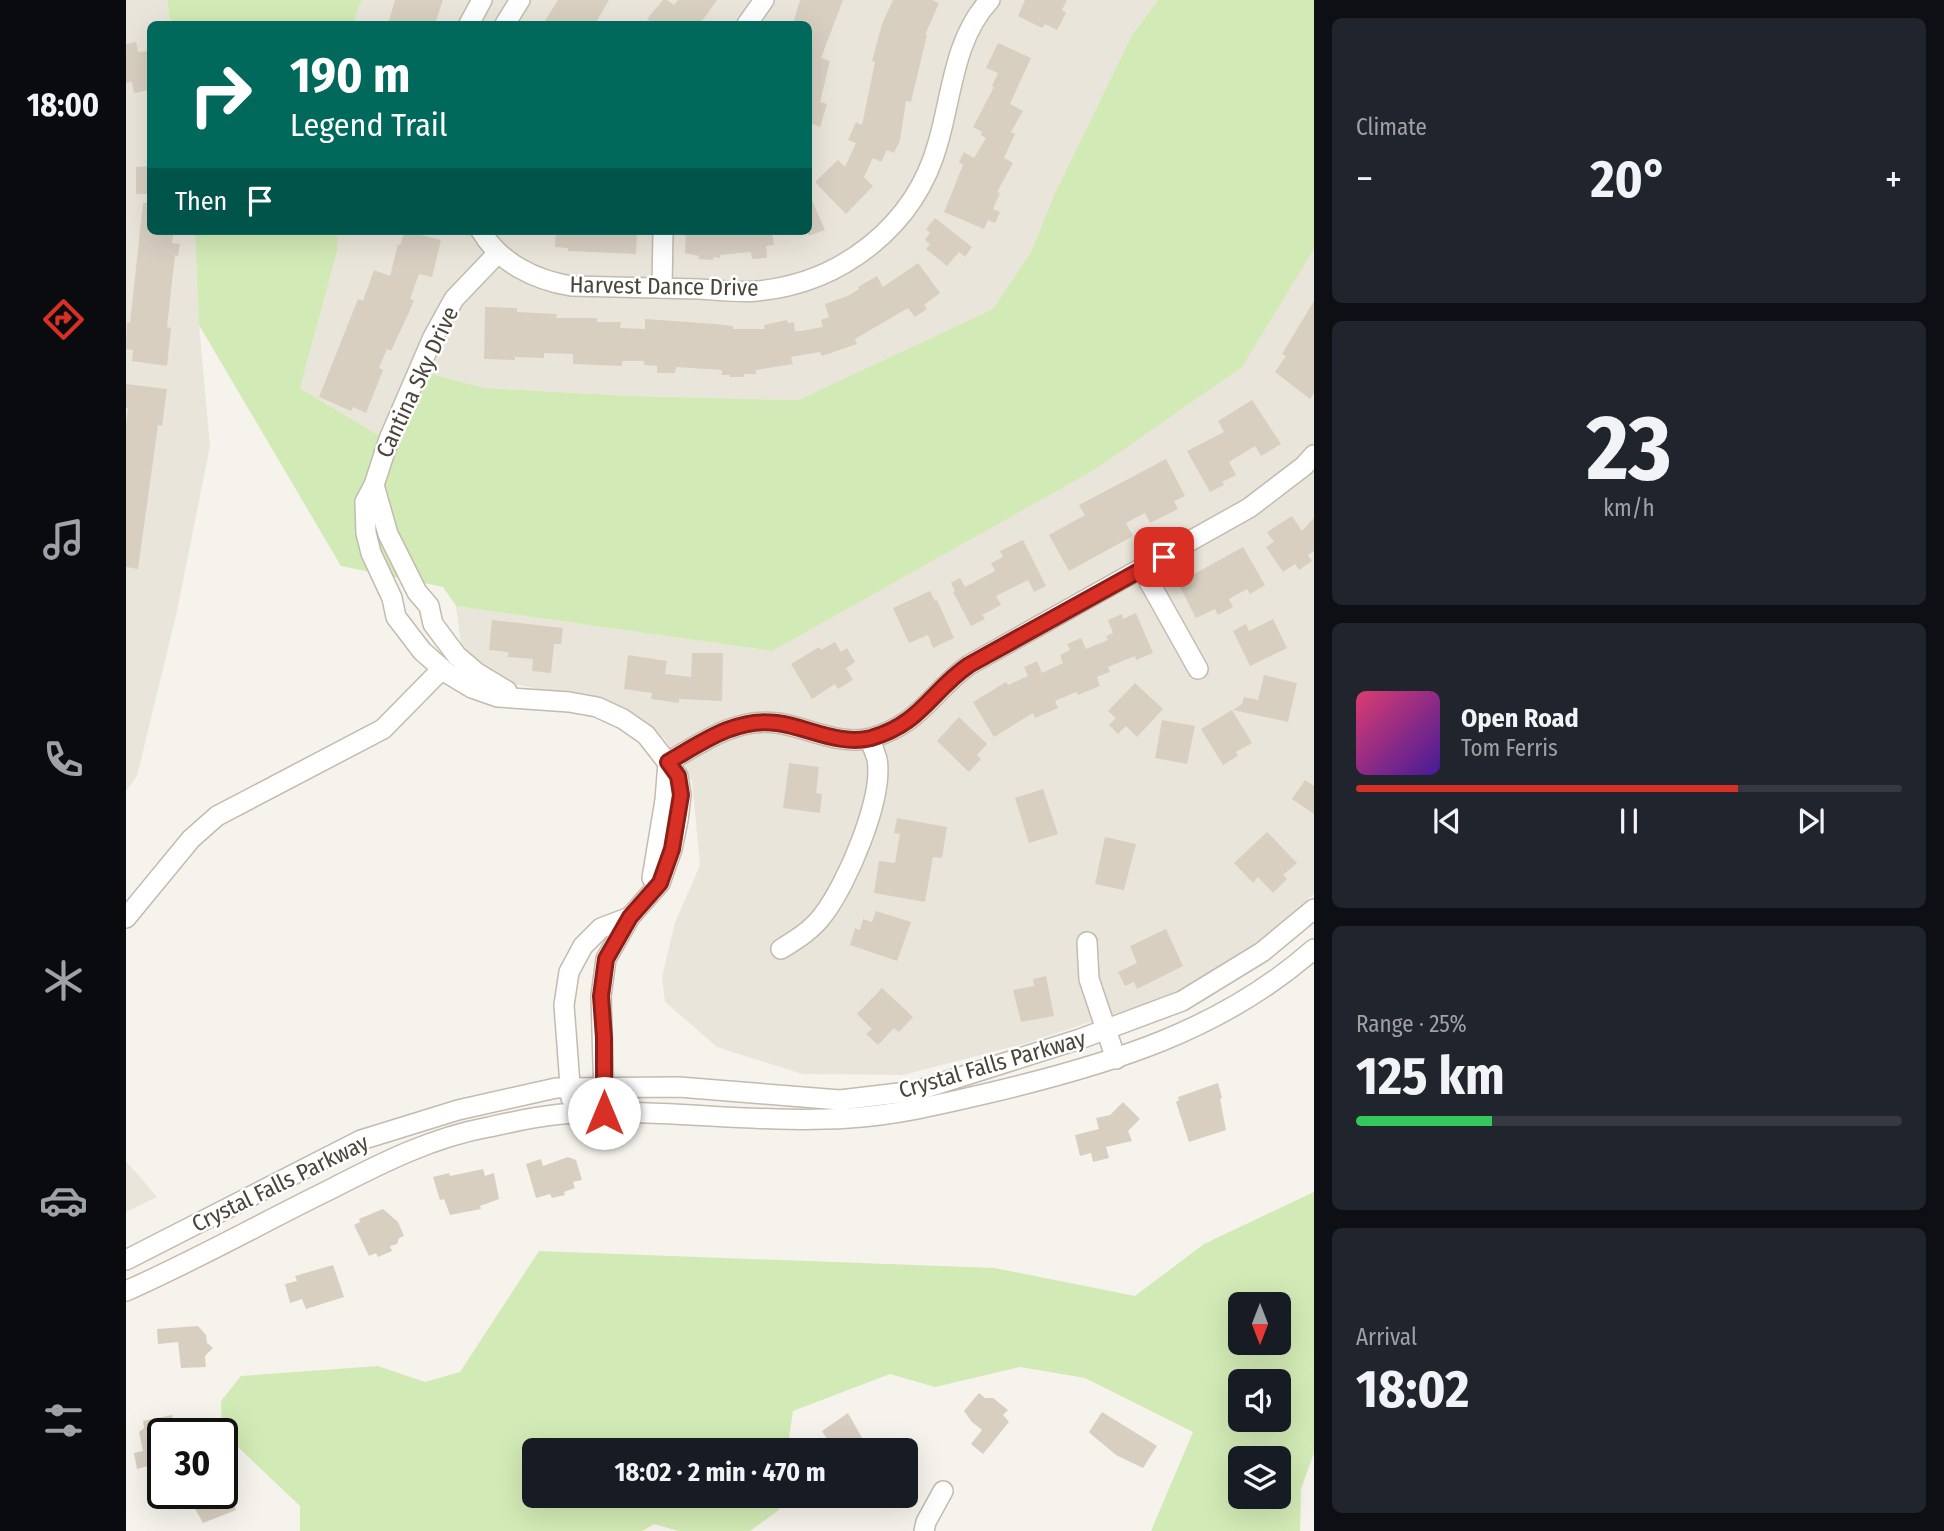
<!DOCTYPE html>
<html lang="en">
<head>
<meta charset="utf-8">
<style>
	:root { --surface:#171b24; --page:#20242c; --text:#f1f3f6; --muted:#9ea1a6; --line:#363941; --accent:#d93025 }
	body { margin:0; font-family:"Fira Sans Condensed",sans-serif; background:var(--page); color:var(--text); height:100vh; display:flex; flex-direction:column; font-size:26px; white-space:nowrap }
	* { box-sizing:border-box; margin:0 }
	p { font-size:23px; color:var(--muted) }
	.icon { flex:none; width:38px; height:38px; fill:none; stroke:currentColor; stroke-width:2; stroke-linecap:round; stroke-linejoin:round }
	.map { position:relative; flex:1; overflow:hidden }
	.details { display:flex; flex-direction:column; gap:18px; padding:18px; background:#0d0f14; width:630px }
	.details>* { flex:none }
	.banner { position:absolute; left:21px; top:21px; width:665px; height:214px; border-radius:10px; box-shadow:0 7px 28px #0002; background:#00695c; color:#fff; overflow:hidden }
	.needle { width:46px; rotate:180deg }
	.fabs { position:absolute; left:1102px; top:1292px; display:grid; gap:14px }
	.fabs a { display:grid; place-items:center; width:63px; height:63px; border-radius:10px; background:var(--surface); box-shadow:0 7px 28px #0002; font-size:35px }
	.speed { position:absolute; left:21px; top:1418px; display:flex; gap:14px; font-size:35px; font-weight:700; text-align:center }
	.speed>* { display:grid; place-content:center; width:91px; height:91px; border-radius:50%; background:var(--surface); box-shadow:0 7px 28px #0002; line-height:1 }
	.speed .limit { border:4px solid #111; border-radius:10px; background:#fff; color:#111 }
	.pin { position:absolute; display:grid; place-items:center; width:60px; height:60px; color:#fff; margin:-30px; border-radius:14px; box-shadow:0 4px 10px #0006 }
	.me { position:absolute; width:77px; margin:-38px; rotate:0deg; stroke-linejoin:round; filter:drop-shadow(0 0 5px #0008) }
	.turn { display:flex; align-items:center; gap:24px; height:147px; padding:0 28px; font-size:32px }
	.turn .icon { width:91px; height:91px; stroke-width:2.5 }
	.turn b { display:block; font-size:49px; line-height:60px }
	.then { display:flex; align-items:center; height:66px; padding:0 28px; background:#0003; gap:14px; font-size:26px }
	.big { font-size:52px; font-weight:700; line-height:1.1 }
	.details .card { flex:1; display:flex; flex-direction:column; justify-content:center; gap:10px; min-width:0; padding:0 24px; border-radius:10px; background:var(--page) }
	.details .dial { align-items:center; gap:0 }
	.dial b { font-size:91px; line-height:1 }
	.song { display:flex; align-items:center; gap:21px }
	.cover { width:84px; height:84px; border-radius:10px; background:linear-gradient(135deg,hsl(340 70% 55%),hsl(260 70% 35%)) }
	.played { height:7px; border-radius:4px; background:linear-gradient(90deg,var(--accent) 70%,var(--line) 70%) }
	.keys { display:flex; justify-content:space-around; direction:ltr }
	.heat { display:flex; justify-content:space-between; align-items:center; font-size:38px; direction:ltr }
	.charge { height:10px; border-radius:5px; background:linear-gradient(90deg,#34c759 25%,var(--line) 0) }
	.trip { position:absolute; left:396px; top:1438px; width:396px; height:70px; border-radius:10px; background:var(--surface); box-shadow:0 7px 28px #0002; font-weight:700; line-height:70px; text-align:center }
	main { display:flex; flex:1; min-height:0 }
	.menu { display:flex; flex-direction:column; width:126px; justify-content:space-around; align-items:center; background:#090b0e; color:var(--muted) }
	.menu .icon { width:49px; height:49px }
	.menu .active { color:var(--accent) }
	.menu b { font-size:32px; color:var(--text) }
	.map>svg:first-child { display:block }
	.residential { fill:#eae5da }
	.green { fill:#d2eab5; fill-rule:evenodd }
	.building { fill:#d8cfc1 }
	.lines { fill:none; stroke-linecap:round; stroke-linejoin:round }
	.minor-casing { stroke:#c2bbae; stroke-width:22 }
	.minor { stroke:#fff; stroke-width:19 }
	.route-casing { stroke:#8d1f18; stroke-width:18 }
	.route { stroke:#d93025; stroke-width:12 }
	.labels { text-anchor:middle; stroke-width:5; stroke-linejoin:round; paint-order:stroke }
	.street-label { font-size:23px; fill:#4b4439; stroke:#fff }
</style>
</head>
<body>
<main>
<nav class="menu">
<b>18:00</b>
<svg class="icon active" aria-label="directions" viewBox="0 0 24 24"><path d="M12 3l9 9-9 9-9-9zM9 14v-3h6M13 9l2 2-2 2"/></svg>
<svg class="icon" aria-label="music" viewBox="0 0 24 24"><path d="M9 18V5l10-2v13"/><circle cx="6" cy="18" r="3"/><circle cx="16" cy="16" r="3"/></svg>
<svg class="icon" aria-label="phone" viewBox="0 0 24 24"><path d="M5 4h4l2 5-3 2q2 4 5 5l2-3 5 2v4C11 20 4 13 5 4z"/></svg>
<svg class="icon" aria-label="climate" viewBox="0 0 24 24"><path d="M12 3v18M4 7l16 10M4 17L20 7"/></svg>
<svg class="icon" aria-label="car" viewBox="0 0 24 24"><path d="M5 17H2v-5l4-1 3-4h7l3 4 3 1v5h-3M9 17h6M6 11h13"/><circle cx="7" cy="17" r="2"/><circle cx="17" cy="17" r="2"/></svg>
<svg class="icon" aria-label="filters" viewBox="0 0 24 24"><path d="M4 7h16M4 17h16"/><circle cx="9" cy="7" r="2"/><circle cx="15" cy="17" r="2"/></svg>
</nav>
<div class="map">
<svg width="1188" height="1531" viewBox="0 0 1188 1531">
	<rect width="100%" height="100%" fill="#f6f3ec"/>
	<!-- residential -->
	<g class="residential">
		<path d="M0,0H41L45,24H24V231H69L73,325L84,446L51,611L11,776L0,791Z"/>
		<path d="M236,0H1032L1006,35L928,195L905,252L867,309L672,400L506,396L359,388L284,368L252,435L174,388L211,252L212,231H682V24H229L230,13Z"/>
		<path d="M1188,249V894L1140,939L1054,992L901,1043L777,1075L676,1074L591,1047L539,1002L536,977L549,923L574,865L566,781L538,738L517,721L487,704L373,681L348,663L335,644L330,606L646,651L1160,294Z"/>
		<path d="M0,1161L31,1197L0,1212Z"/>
	</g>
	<!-- green -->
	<g class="green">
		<path d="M41,0H236L230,13L229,24H45Z"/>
		<path d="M1032,0H1188V249L1116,367L968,470L646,651L330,606L317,587L215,566L73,325L69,231H212L211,252L174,388L252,435L283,368L359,388L506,396L672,400L867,309L905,252L928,195L1006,35Z"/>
		<path d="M1188,1192V1453L1175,1489L1174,1531H1025L1067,1432L959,1378L894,1367L809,1387L764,1374L667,1411L661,1451H408V1496H655L653,1510L624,1531H553L528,1524L516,1531H174V1506L96,1432L95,1401L115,1376L252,1366L299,1382L334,1372L413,1251L868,1268L1009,1296L1078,1244ZM1115,1304H1153V1342H1115ZM1115,1381H1153V1419H1115ZM1115,1458H1153V1496H1115Z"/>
	</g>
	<!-- building -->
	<g class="building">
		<path d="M269,0H317L309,24H262Z"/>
		<path d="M432,0H483L469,24H417Z"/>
		<path d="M537,0H541L548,5L552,0H591L574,24H528L521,19Z"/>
		<path d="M674,0H717L695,58L704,61L694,102L701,104L694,127L682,122V24H667Z"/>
		<path d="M767,0H806L813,3L799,35H801L785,102L780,101L774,140L768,153L761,150L755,162L747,158L738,177L747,186L720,214L689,182L712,160L719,167L730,143L722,140L730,122L736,125L749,62L746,61L756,24Z"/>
		<path d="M899,0H941L936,10L940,13L931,30L919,24L916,28L892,16Z"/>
		<path d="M10,42L12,52L22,51L24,66V90L8,93L6,82L0,83V44Z"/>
		<path d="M872,43L905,58L884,104L897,111L885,132L889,134L878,158L887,163L871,192L874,193L867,209L874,212L869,223L862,220L858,229L818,212L837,165L833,162L838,152L848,158L860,138L855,135L856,132L847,127L868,87L866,86L872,73L860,68Z"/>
		<path d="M24,166V194H10V167Z"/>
		<path d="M682,191L699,230L682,236Z"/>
		<path d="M17,203H24V231H48L46,243L54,244L52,256L49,255L41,327L45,328L41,366L6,361L7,350L0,349L1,322L4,323Z"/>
		<path d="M809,218L846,247L839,257L833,252L821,266L800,249L804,244L799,240L804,233L800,229Z"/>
		<path d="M279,231L315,240L306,277L293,274L284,299L288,300L284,310L265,351L261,349L253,368L257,370L240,413L227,407L225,411L193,397L232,299L237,301L248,270L264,276L272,244L274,245Z"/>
		<path d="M430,231H511L510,254L442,251V248L429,247Z"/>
		<path d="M560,231L646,232L648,245L640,246L641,258L626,259L625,252L594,255V258L587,257V260L572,259L573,256L559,253Z"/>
		<path d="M792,263L814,293L798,305L801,309L789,317L782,308L729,339L731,344L696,356L694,352L665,357L667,364L630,370V374H618V377H604V375H596V370L550,367L549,373H531V366L518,365V361H496V366L447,364V354L418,353V358L389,357V360L358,359L359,307L391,308V312L431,314L430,318H471V322H495L494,328L519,329V319L589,324L607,326V329H639L638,325L661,320L662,323L668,322L669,331H675L697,327L695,320L703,317L699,304L722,296L733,289L732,287L751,276L757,287Z"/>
		<path d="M1188,301V393L1184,399L1149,372L1160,356L1156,354Z"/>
		<path d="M0,384L41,389L36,426L32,425L12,569L0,567V424L2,408H0Z"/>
		<path d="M1126,400L1155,444L1135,456L1129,446L1103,462L1110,475L1096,482L1098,485L1084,492L1061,451L1098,432L1092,421Z"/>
		<path d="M1040,459L1059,496L1048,501L1052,509L1024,523L1019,513L1000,523L1007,536L943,571L923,535L959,515L953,505Z"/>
		<path d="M1166,516L1176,531L1188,518V551L1182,555L1186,561L1173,570L1169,564L1157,572L1140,547L1148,542L1141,532Z"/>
		<path d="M897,540L920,586L908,592L902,580L870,596L875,605L856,615L859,619L845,626L827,592L829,591L825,583L834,578L839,587L869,571L865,563L877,557L874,551Z"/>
		<path d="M1117,547L1139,585L1124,594L1121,589L1103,599L1107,607L1092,615L1089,609L1070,618L1052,583Z"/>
		<path d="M804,591L809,601L811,600L828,638L807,648L802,635L783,643L767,608Z"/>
		<path d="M1010,613L1027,653L1010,660L1009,656L982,667L984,672L971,677L974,686L952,695L950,692L929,701L932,708L909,718L907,713L868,737L847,702L880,682L882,685L902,676L898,667L911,661L916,673L937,663L934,655L944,650L941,644L955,638L960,649L982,640L980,636L987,633L982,620L996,614L997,619Z"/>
		<path d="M1147,619L1161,648L1124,666L1107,631L1120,624L1123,631Z"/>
		<path d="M366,620L437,628L435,644H428L425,673L406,671L407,659L382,657V652L363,650Z"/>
		<path d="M709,642L715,652L721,648L729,662L720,668L727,680L712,689L709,684L686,699L665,664L693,647L695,650Z"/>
		<path d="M566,653H597L596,701L553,699V703L525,699L526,693L498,689L502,655L541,661L539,674L565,677Z"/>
		<path d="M1138,675L1171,683L1162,722L1107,710L1116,704L1118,697L1132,700Z"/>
		<path d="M1009,683L1037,709L1011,737L1000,726L992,734L983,725L990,718L982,711Z"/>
		<path d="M1106,710L1126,743L1110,752L1112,756L1097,765L1075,729Z"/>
		<path d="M833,717L861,744L851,755L855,759L843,772L811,741Z"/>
		<path d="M1036,720L1069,726L1061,764L1029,758Z"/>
		<path d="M663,763L693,767L690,793L696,794L694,813L657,808Z"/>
		<path d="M1179,780L1188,786V814L1166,799Z"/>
		<path d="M917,789L932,834L903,843L889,798Z"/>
		<path d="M771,818L821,827L816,858L807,857L799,902L748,893L753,861L769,863L774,834L768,833Z"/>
		<path d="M1141,832L1171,863L1157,875L1161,879L1147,893L1132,877L1127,883L1108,863Z"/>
		<path d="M979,837L1010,844L998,890L969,884Z"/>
		<path d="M750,911L785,922L771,961L724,945L729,928L734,930L737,919L746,922Z"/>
		<path d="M1040,929L1057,966L1011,989L1008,982L999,986L992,972L1011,963L1004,946Z"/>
		<path d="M920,976L928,1016L895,1022L887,990L908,986L907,979Z"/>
		<path d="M756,988L787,1017L773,1032L768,1028L752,1045L740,1034L746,1029L731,1014Z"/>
		<path d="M1092,1083L1096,1098L1094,1099L1100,1130L1063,1142L1050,1102L1053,1100L1052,1097Z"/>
		<path d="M997,1102L1014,1119L1002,1131L1006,1141L980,1147L983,1158L967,1162L965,1153L954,1156L949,1135L973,1129L970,1118L984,1115Z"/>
		<path d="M442,1157L450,1160L456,1180L447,1182L449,1188L438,1192L439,1195L426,1198L424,1194L410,1198L400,1164L415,1159L417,1166Z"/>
		<path d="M357,1169L359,1176L368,1173L373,1199L354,1206L355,1209L324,1215L318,1199L314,1200L307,1177L323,1173L324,1176Z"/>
		<path d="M257,1209L272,1222L278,1236L273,1238L271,1244L264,1246L266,1251L252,1257L250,1253L243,1256L228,1225L234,1222L233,1219Z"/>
		<path d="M207,1265L218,1297L180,1309L176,1299L164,1303L159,1284L171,1281L169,1276Z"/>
		<path d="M72,1326L80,1335L81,1343L87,1348L79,1356L80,1367L55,1368L52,1342L32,1344L31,1329Z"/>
		<path d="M853,1393L859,1398H867L882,1410L877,1415L883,1422L857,1454L845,1444L856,1430L846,1422L838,1411Z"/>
		<path d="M976,1412L1031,1446L1017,1468L990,1455L966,1435L963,1432Z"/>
		<path d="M722,1413L736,1438L725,1445L728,1451H709L696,1431Z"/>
		<path d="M46,1415L49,1425L47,1433H37V1462L11,1469L8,1453L17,1451L13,1432L18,1428L17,1421Z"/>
		<path d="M60,1493H103L110,1510L77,1523Z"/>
	</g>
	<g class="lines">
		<defs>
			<g id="minor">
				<path d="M343,24L356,0"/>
				<path d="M379,24L394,0"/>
				<path d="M621,24L638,0"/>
				<path d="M355,231C374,263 409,280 445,286C488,287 530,288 573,289C592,290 612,293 631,291C716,283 789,226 812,143C826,95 828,38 864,0"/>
				<path d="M371,254L328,299L307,337L263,439L248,485L239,502L240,533L245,553L266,598L270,617L296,651L321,673L346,688L372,697L443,702L471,707L497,719L520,735L552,776L555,795L552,820L546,849L534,883L504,917L480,959L475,996L478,1098"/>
				<path d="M536,288L537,231"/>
				<path d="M248,485L262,534L291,592L303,606L307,624L331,656L351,673L381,691"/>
				<path d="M1016,569L1072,669"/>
				<path d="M542,762C575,743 610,717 651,723C681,727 713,746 745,738C795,724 805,692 843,665L1123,508L1178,466L1188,455"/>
				<path d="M526,878L539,800L542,763"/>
				<path d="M0,918L65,839L91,816L257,729L316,669"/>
				<path d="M961,942L963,979L990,1059"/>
				<path d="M655,949C671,939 686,930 697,915C721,884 758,798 751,759C749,752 746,745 743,739"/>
				<path d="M445,1098L438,1005L443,972L457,946L475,928L504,917"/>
				<path d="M0,1260L235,1140L332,1110L430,1088L553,1087L714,1100L790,1091L954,1039L1056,1001L1136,952L1188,909"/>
				<path d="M0,1291C68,1261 132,1225 199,1192C252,1165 303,1138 363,1127C391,1121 422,1114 451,1113C542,1109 633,1124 723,1118C772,1115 820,1103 867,1092C984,1064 1095,1031 1188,949"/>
				<path d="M798,1531L800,1522L817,1491"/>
			</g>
		</defs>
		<!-- minor casing -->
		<use href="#minor" class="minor-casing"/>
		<!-- minor -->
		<use href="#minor" class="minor"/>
	</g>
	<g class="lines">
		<defs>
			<path id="route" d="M478,1113V1038L475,996L480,959L504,917L534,883L546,849L555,795L552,776L542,762C575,743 610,717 651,723C682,727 713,746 745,738C795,724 805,691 843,665L1038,557"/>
		</defs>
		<!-- route casing -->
		<use href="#route" class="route-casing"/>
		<!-- route -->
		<use href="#route" class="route"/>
	</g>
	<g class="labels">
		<!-- street labels -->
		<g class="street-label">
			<text transform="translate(538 286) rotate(1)" y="8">Harvest Dance Drive</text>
			<text transform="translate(291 382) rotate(-65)" y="8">Cantina Sky Drive</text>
			<text transform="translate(866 1064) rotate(-16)" y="8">Crystal Falls Parkway</text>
			<text transform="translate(154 1183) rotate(-26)" y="8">Crystal Falls Parkway</text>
		</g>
	</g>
</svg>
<div class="fabs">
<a><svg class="needle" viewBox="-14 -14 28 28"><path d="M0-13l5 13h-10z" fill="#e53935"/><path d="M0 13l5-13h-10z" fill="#9ea1a6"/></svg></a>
<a><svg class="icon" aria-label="sound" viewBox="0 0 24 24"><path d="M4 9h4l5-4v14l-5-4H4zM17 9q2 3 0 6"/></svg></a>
<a><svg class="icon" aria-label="layers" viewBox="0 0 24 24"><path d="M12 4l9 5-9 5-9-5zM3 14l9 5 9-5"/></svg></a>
</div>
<div class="speed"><div class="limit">30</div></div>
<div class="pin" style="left:1038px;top:557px;background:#d93025"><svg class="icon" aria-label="arrive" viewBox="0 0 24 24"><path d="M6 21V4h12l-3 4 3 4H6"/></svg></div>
<svg class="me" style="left:478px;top:1113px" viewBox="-20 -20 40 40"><circle r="19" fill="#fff"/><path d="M0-13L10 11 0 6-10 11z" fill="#d93025"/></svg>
<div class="trip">18:02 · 2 min · 470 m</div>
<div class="banner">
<div class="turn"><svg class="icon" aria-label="right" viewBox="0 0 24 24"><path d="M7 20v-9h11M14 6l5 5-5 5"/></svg><div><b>190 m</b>Legend Trail</div></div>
<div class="then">Then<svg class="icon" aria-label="arrive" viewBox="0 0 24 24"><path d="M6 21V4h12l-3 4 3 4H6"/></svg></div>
</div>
</div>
<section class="details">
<div class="card"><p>Climate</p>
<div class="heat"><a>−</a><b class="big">20°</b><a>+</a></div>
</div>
<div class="card dial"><b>23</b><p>km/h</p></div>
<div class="card">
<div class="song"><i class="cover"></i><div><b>Open Road</b><p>Tom Ferris</p></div></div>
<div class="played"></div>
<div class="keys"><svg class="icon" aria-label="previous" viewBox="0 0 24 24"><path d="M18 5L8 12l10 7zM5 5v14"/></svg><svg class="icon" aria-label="pause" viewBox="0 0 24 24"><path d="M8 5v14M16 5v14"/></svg><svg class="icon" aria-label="next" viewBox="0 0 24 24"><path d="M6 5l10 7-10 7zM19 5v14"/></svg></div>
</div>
<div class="card"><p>Range · 25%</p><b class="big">125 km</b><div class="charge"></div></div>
<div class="card"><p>Arrival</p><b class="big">18:02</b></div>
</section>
</main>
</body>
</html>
